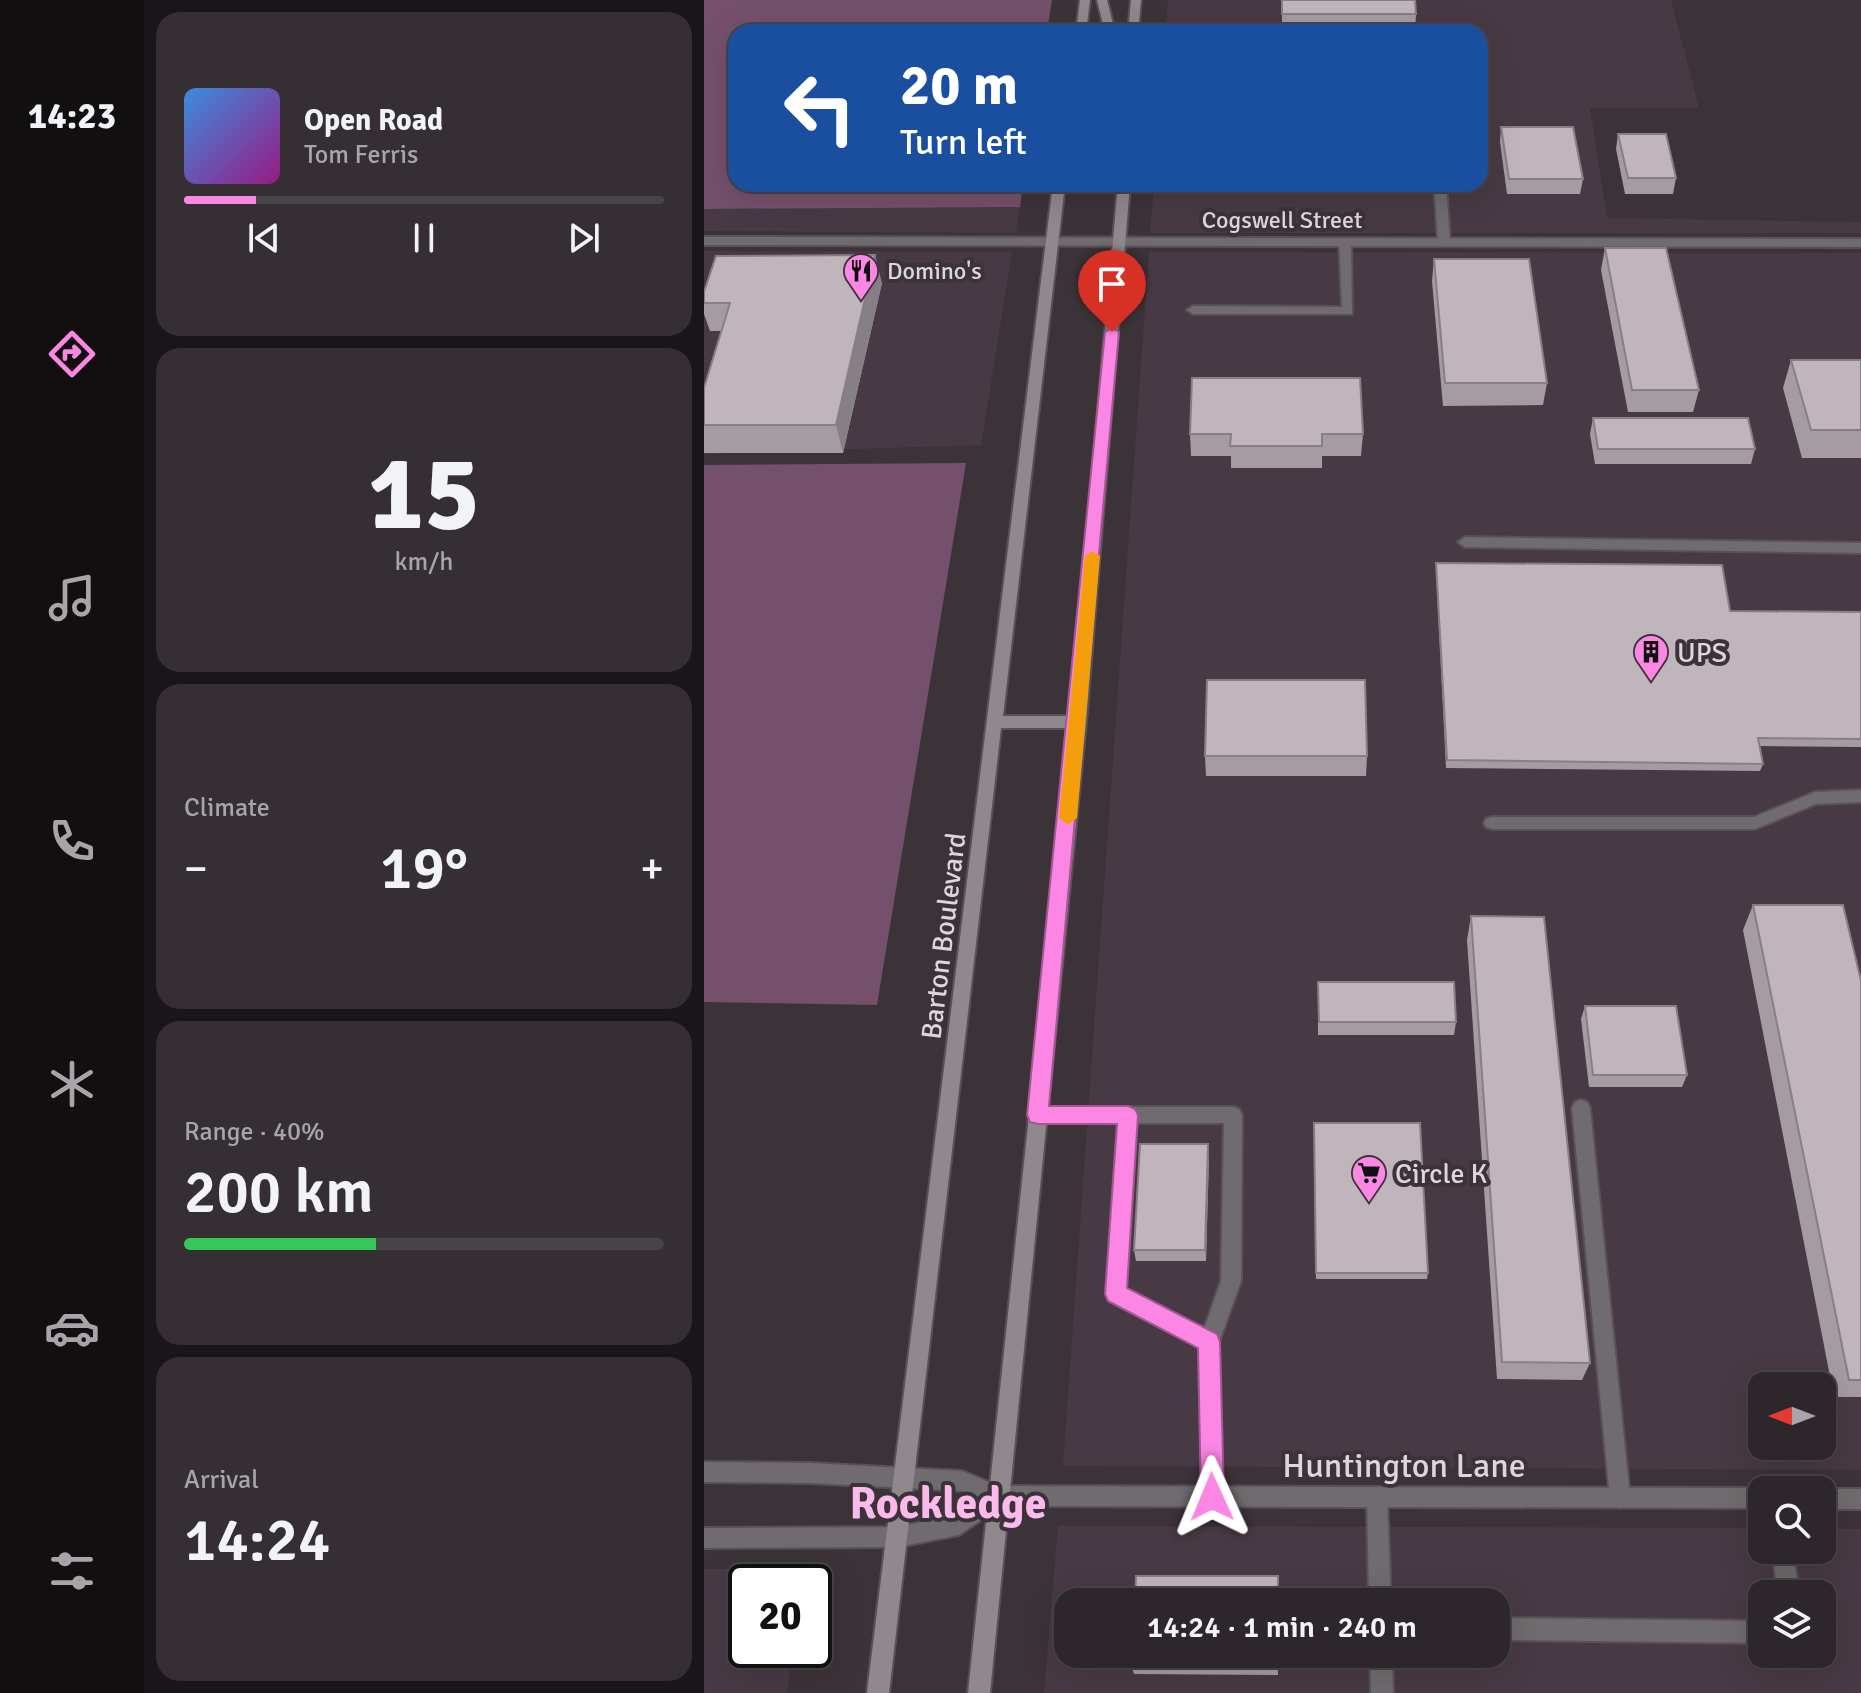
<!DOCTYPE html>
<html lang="en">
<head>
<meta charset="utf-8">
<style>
	:root { --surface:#2d262b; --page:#352e33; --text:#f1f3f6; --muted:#a7a5a9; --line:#484347; --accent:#fc86e4 }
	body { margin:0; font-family:Signika,sans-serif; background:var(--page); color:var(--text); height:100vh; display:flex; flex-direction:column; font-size:30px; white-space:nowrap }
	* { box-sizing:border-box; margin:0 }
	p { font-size:26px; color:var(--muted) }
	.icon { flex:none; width:44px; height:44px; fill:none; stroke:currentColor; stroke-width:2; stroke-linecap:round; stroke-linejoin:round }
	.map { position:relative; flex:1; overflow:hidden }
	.side { display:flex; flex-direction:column; gap:12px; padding:12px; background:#191518; width:560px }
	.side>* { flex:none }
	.banner { position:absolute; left:24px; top:24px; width:760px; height:168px; border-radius:24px; box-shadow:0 8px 32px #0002,0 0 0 2px var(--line); background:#1a4fa0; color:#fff; overflow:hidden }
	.needle { width:52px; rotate:270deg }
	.controls { position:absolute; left:1044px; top:1372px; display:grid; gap:16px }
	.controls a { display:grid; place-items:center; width:88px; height:88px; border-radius:16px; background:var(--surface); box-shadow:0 8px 32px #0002,0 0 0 2px var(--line); font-size:40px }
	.speed { position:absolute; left:24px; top:1564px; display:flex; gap:16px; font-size:40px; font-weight:700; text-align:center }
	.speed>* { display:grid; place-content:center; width:104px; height:104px; border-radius:50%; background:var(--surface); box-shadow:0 8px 32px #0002,0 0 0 2px var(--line); line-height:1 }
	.speed .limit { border:4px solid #111; border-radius:12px; background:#fff; color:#111 }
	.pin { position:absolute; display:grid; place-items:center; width:68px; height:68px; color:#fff; margin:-82px -34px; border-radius:50% 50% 50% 0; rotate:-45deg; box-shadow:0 0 8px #0007 }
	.pin .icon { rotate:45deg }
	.me { position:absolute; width:88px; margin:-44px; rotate:359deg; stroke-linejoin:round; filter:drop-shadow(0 0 6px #0008) }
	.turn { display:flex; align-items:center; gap:28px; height:168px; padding:0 40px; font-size:36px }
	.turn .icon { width:104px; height:104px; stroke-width:2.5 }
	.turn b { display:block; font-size:56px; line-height:68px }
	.big { font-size:60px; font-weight:600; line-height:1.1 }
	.side .tile { flex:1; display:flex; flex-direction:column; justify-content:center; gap:12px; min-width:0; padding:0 28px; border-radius:24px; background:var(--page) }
	.side .dial { align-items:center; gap:0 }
	.dial b { font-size:104px; line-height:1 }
	.song { display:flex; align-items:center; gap:24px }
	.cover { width:96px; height:96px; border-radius:12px; background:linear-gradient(135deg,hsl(210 70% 55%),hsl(310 70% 35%)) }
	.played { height:8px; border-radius:4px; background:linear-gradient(90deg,var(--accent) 15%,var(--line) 15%) }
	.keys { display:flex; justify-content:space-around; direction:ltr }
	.heat { display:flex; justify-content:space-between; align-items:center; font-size:44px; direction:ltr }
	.charge { height:12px; border-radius:6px; background:linear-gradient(90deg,#34c759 40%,var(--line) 0) }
	.trip { position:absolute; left:350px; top:1588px; width:456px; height:80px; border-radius:24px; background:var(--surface); box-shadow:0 8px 32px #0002,0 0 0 2px var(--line); font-weight:600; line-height:80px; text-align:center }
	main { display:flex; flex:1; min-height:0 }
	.dock { display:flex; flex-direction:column; width:144px; justify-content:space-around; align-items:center; background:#120f11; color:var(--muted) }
	.dock .icon { width:56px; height:56px }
	.dock .selected { color:var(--accent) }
	.dock b { font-size:36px; color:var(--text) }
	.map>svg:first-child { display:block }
	.built { fill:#483a44; fill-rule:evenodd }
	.green { fill:#74506c }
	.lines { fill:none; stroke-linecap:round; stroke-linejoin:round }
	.service-casing { stroke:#595156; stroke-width:4 }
	.minor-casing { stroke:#595156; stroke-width:4 }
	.secondary-casing { stroke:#595156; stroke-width:4 }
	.service { fill:#6f6b6e; fill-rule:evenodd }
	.minor { fill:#6f6b6e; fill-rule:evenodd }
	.secondary { fill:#8f888d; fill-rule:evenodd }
	.wall { fill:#a59ca3 }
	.shaded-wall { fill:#867f84 }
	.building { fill:#c0b5bd; stroke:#867f84; stroke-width:2 }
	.route { fill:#fc86e4; stroke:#a45794; stroke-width:2 }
	.slow { fill:#f59e0b }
	.labels { text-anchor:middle; stroke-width:8; stroke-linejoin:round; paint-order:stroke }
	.far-street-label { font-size:24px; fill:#ddd7db; stroke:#3c3339 }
	.far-poi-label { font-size:24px; fill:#ddd7db; stroke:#3c3339; text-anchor:start }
	.poi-label { font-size:28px; fill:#ddd7db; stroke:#3c3339; text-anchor:start }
	.street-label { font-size:28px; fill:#ddd7db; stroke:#3c3339 }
	.near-street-label { font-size:34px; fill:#ddd7db; stroke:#3c3339 }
	.near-district-label { font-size:44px; font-weight:bold; fill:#fcbaec; stroke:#3c3339 }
</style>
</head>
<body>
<main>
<nav class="dock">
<b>14:23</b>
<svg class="icon selected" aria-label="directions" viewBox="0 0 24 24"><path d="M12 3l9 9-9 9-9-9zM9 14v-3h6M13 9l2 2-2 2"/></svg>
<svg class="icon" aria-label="music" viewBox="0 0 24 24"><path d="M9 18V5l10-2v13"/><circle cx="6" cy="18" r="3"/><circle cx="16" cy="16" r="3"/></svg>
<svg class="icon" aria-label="phone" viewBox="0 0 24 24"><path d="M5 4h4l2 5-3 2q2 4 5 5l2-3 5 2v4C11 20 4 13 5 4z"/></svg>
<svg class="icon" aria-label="climate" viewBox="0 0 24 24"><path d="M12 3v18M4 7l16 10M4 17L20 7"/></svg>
<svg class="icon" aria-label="car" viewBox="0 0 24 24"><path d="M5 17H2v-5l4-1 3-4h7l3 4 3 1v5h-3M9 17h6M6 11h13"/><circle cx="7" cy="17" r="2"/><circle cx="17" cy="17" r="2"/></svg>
<svg class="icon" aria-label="filters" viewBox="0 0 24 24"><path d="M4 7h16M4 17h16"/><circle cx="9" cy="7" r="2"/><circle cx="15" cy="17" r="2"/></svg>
</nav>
<section class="side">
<div class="tile">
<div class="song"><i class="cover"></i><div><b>Open Road</b><p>Tom Ferris</p></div></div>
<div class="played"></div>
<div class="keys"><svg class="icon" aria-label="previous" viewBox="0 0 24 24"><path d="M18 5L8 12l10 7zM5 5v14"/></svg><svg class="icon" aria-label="pause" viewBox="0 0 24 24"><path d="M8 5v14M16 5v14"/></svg><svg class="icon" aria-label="next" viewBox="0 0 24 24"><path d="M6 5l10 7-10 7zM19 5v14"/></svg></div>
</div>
<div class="tile dial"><b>15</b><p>km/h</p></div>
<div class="tile"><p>Climate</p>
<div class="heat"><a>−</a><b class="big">19°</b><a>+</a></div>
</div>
<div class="tile"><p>Range · 40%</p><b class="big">200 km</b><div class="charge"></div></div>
<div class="tile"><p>Arrival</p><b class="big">14:24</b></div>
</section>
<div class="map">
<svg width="1157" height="1693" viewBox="0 0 1157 1693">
	<rect width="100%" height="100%" fill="#3c3339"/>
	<!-- built -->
	<g class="built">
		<path d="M464,0H967L995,108H886L903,218L1157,222V233H446L450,184H776V32H461Z"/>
		<path d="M316,207L312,233L0,231V209Z"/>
		<path d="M0,251L308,252L277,445L0,454Z"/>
		<path d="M445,252L1157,253V1470L359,1466ZM1058,1386H1118V1446H1058Z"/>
		<path d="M354,1526L1058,1528V1550H1118V1529H1157V1693H340ZM1058,1594H1118V1654H1058ZM364,1602H792V1654H364Z"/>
		<path d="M0,1569H101L99,1582H42V1650H89L83,1693H0Z"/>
	</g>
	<!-- green -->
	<g class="green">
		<path d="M0,0H348L343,32H32V184H319L316,207L0,209Z"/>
		<path d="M262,463L173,1005L0,1002V465Z"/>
	</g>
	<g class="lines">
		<defs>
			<g id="service">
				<path d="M730,184H742L746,242L740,246L734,242Z"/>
				<path d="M641,238L647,242L648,314H489L483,310L489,306L638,307L635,242Z"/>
				<path d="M761,537L1157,543V553L761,547L754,542Z"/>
				<path d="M1157,790V802L1112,804L1051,829H788L782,827L780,823L782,819L788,817H1050L1111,792Z"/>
				<path d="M877,1100L883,1102L886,1108L926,1498L923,1505L916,1508L909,1505L906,1498L868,1108L871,1102Z"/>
				<path d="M334,1107H529L535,1109L538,1115L537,1281L515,1342L518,1497L515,1504L508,1507L501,1504L498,1497L495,1347L405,1301L402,1294L414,1123H334L328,1121L325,1115L328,1109ZM432,1123H520L517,1281L500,1329L422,1289Z"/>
				<path d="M673,1487L680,1490L683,1497L687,1602H665L663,1497L666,1490Z"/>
				<path d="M1068,1550H1088L1096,1594H1074Z"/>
				<path d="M792,1618L1058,1621V1643L792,1640Z"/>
				<path d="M666,1654H688L689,1693H667Z"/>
			</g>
			<g id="minor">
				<path d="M0,237L1157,239V247L0,245Z"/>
				<path d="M0,1462L106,1463L258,1471L294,1486L1058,1488L1063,1490H1058V1508L297,1506L255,1535L194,1547L0,1548V1528L194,1527L251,1515L274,1498L258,1491L106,1483L0,1482Z"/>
				<path d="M1118,1489H1157V1509H1118V1490H1115Z"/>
			</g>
			<g id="secondary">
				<path d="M376,0H386L382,32H372Z"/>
				<path d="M393,0H403L411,32H401Z"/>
				<path d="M427,0H437L434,32H424Z"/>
				<path d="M349,184H361L299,716H367L414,184H426L382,722L286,1693H264L366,728H297L185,1693H163Z"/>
			</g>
		</defs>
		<!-- service casing -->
		<use href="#service" class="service-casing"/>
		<!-- minor casing -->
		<use href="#minor" class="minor-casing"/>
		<!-- secondary casing -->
		<use href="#secondary" class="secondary-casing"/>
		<!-- service -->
		<use href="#service" class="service"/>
		<!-- minor -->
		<use href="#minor" class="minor"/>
		<!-- secondary -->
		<use href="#secondary" class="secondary"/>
	</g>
	<!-- wall -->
	<g class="wall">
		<path d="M578,0L712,14L711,32H578Z"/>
		<path d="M797,127L879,179L876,194H803L796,142Z"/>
		<path d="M914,134L972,178L969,194H921L912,149Z"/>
		<path d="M901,248L995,390L989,412H924L897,270Z"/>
		<path d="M730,259L843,383L839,405L739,406L728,281Z"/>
		<path d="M178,283L139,453H0V388L18,331H6L0,314V292Z"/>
		<path d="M1087,360H1157V458H1098L1079,388Z"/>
		<path d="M889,418L1051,449L1047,464H891L886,434Z"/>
		<path d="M486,434H659L657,456H618V468H527V456H487Z"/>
		<path d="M732,563L1026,611L1157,612V747L1055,746L1059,764L1056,771L742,768L732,570Z"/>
		<path d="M501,756H663L662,776H502Z"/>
		<path d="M1049,905L1157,981V1397H1130L1039,930Z"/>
		<path d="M767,916L886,1363L878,1380L793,1379L763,940Z"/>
		<path d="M614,982L752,1022L750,1035H614Z"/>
		<path d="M881,1006L983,1075L978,1087H885L877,1019Z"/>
		<path d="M610,1123L724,1273L723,1279H612Z"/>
		<path d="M505,1156L502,1261H432L430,1250Z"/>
		<path d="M574,1654V1675L430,1674L428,1668Z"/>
	</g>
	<!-- shaded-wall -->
	<g class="shaded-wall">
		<path d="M171,255L178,283L139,453L132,425Z"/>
		<path d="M504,1144L505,1156L502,1261L501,1250Z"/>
	</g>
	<!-- building -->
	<g class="building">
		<path d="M578,0H711L712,14H578Z"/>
		<path d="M797,127H869L879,179H805Z"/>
		<path d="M914,134H962L972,178H924Z"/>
		<path d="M901,248H962L995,390H928Z"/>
		<path d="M171,255L132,425H0V388L26,303H0V292L12,256Z"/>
		<path d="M730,259H825L843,383H741Z"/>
		<path d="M1087,360H1157V430H1107Z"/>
		<path d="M488,378H656L659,434H618V446H526L527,434H486Z"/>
		<path d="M889,418H1044L1051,449H894Z"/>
		<path d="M732,563L1018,565L1026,611L1157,612V739L1054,738L1059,764L743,760Z"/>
		<path d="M503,680H661L663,756H501Z"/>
		<path d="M1049,905H1139L1157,981V1380H1145Z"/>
		<path d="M767,916L840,917L886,1363L798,1362Z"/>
		<path d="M614,982H750L752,1022H615Z"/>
		<path d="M881,1006H972L983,1075H889Z"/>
		<path d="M610,1123H716L724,1273H612Z"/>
		<path d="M436,1144H504L501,1250H430Z"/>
		<path d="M432,1576H574V1602H431Z"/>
		<path d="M429,1654H573V1669L428,1668Z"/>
	</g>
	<!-- route -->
	<path class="route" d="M408,328L415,332L345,1106H424L431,1109L434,1115L423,1288L513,1334L516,1342L520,1497L516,1505L508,1508L500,1505L497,1497L494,1348L404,1301L401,1294L413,1124H334L326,1122L323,1115L401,332Z"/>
	<!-- slow -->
	<path class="slow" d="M388,551L396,556L373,818L364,825L355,818L381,556Z"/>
	<!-- icons -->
	<defs>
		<symbol id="restaurant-pin" viewBox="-11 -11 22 30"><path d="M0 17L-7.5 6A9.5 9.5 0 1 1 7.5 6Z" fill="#fc86e4" stroke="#3c3339"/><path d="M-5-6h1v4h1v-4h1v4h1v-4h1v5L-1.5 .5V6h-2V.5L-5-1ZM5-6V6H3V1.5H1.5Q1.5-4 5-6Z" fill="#111"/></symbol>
		<symbol id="building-pin" viewBox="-11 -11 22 30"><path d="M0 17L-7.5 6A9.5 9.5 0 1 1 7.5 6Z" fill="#fc86e4" stroke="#3c3339"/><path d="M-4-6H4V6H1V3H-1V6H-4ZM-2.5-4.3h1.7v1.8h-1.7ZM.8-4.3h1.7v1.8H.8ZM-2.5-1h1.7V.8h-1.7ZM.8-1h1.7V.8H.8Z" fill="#111"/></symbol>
		<symbol id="supermarket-pin" viewBox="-11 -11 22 30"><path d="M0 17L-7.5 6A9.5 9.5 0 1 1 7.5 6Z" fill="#fc86e4" stroke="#3c3339"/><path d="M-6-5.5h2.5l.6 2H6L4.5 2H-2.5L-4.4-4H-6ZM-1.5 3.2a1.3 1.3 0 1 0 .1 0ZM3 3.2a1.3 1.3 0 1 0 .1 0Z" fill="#111"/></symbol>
	</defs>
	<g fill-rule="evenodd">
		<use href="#restaurant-pin" x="137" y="251" width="40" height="54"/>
		<use href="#building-pin" x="927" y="632" width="40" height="54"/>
		<use href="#supermarket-pin" x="645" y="1153" width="40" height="54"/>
	</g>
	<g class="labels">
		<!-- far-street labels -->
		<g class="far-street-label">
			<text x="578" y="228">Cogswell Street</text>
		</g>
		<!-- far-poi labels -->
		<g class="far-poi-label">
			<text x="183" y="279">Domino's</text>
		</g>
		<!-- poi labels -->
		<g class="poi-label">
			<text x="973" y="662">UPS</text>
			<text x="691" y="1183">Circle K</text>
		</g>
		<!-- street labels -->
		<g class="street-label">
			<text transform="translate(239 936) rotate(-83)" y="10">Barton Boulevard</text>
		</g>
		<!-- near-street labels -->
		<g class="near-street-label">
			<text x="700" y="1477">Huntington Lane</text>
		</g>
		<!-- near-district labels -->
		<g class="near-district-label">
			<text x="244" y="1518">Rockledge</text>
		</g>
	</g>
</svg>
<div class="controls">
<a><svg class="needle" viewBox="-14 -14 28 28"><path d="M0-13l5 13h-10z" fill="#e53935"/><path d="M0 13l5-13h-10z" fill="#a7a5a9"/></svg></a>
<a><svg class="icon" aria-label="search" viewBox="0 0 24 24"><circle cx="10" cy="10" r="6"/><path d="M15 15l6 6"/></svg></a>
<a><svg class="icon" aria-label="layers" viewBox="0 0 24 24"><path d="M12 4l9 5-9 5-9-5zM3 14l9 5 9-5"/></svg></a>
</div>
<div class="speed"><div class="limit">20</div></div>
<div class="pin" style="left:408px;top:332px;background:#d93025"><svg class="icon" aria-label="arrive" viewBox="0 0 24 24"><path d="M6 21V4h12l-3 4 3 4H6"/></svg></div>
<svg class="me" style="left:508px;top:1497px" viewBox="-20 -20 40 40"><path d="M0-17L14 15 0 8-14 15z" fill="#fc86e4" stroke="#fff" stroke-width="4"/></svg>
<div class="trip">14:24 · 1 min · 240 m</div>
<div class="banner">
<div class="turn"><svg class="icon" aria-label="left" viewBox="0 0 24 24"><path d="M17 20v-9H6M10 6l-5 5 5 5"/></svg><div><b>20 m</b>Turn left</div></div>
</div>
</div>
</main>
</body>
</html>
